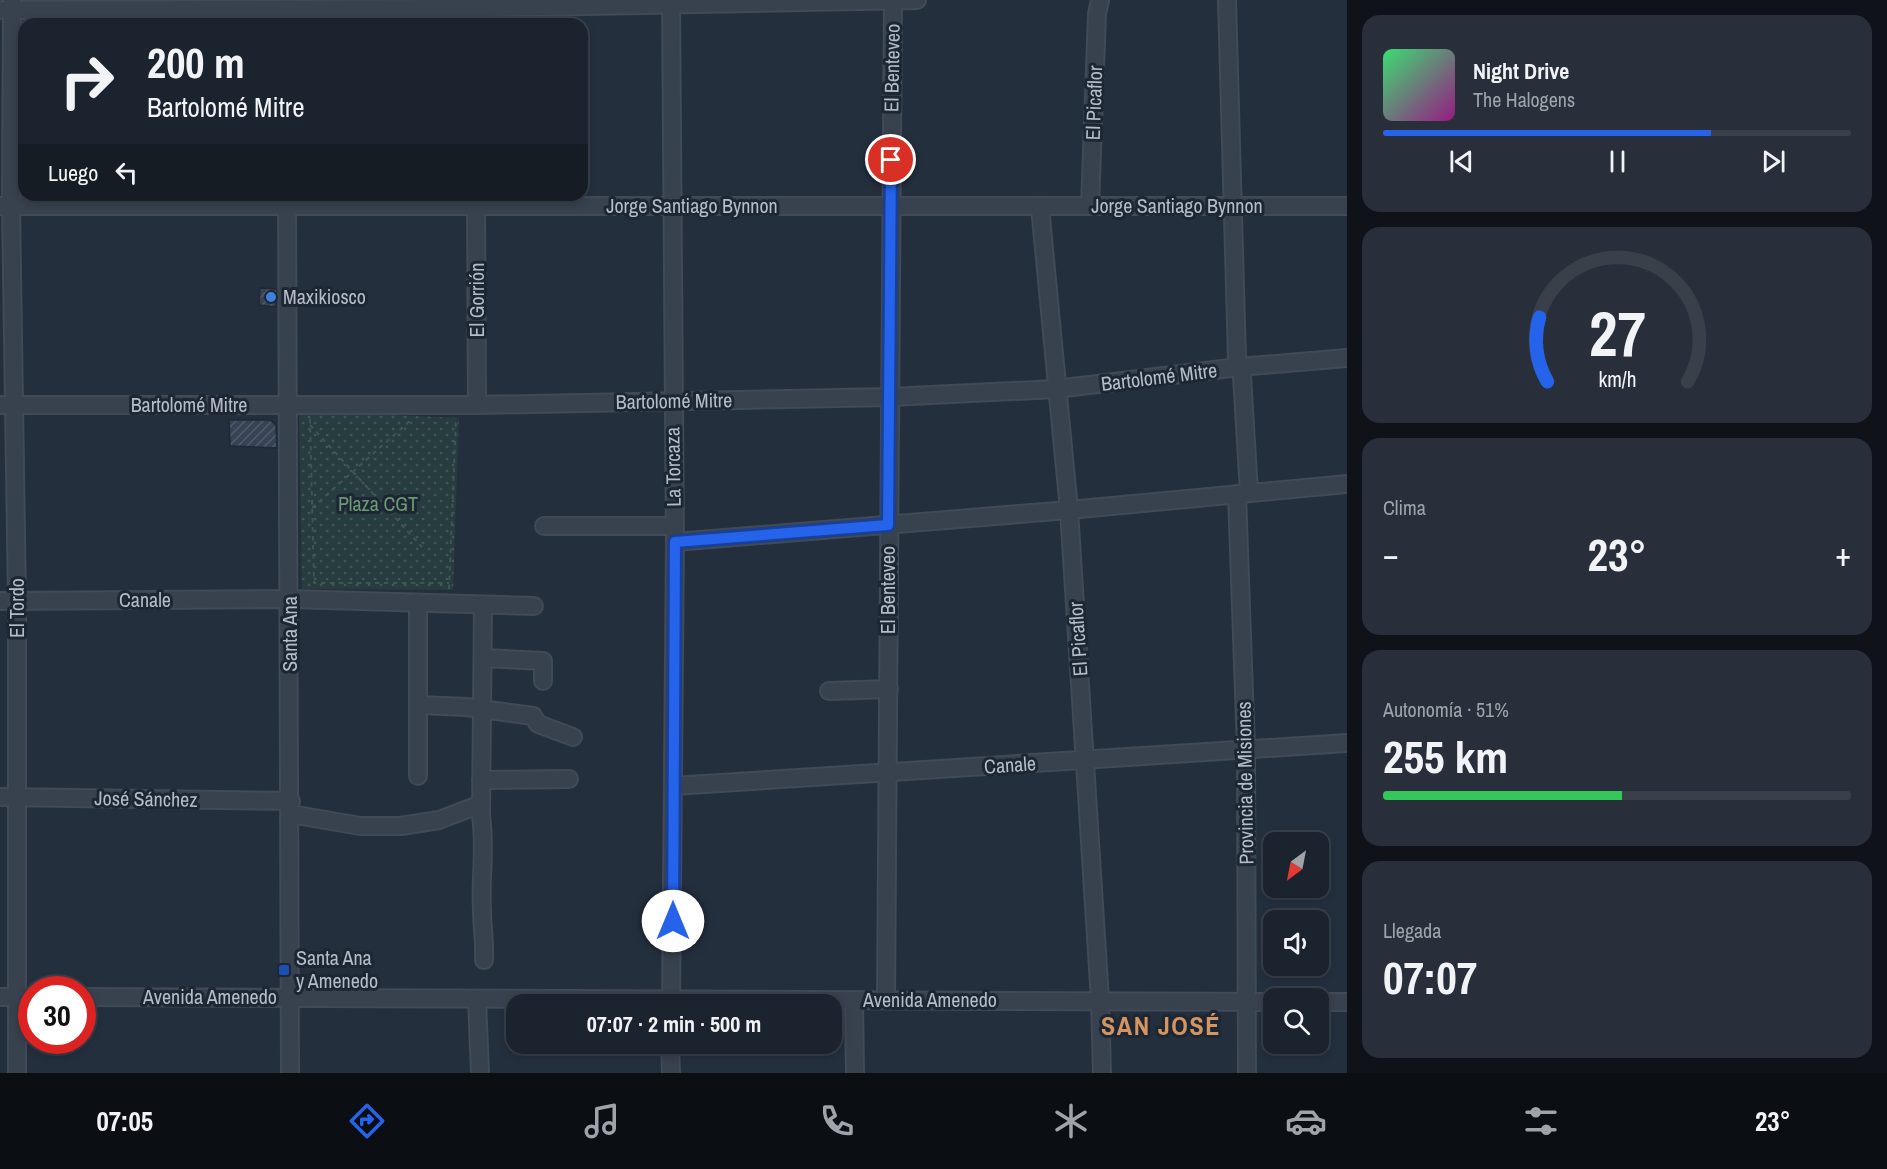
<!DOCTYPE html>
<html lang="es">
<head>
<meta charset="utf-8">
<style>
	:root { --surface:#1b232e; --page:#282f3a; --text:#f1f3f6; --muted:#a0a4aa; --line:#39404a; --accent:#2563eb }
	body { margin:0; font-family:"Archivo Narrow",sans-serif; background:var(--page); color:var(--text); height:100vh; display:flex; flex-direction:column; font-size:22px; white-space:nowrap }
	* { box-sizing:border-box; margin:0 }
	p { font-size:20px; color:var(--muted) }
	.icon { flex:none; width:33px; height:33px; fill:none; stroke:currentColor; stroke-width:2; stroke-linecap:round; stroke-linejoin:round }
	.map { position:relative; flex:1; overflow:hidden }
	.sheet { display:flex; flex-direction:column; gap:15px; padding:15px; background:#0f1319; width:540px }
	.sheet>* { flex:none }
	.guide { position:absolute; left:18px; top:18px; width:570px; height:183px; border-radius:18px; box-shadow:0 3px 9px #0003,0 0 0 2px var(--line); background:#1b232e; color:var(--text); overflow:hidden }
	.needle { width:39px; rotate:212deg }
	.controls { position:absolute; left:1263px; top:832px; display:grid; gap:12px }
	.controls a { display:grid; place-items:center; width:66px; height:66px; border-radius:12px; background:var(--surface); box-shadow:0 3px 9px #0003,0 0 0 2px var(--line); font-size:30px }
	.speed { position:absolute; left:18px; top:976px; display:flex; gap:12px; font-size:30px; font-weight:700; text-align:center }
	.speed>* { display:grid; place-content:center; width:78px; height:78px; border-radius:50%; background:var(--surface); box-shadow:0 3px 9px #0003,0 0 0 2px var(--line); line-height:1 }
	.speed .limit { border:9px solid #d22; background:#fff; color:#111 }
	.pin { position:absolute; display:grid; place-items:center; width:51px; height:51px; color:#fff; margin:-26px; border:3px solid #fff; border-radius:50%; box-shadow:0 2px 6px #0007 }
	.me { position:absolute; width:66px; margin:-33px; rotate:0deg; stroke-linejoin:round; filter:drop-shadow(0 0 4px #0008) }
	.turn { display:flex; align-items:center; gap:21px; height:126px; padding:0 30px; font-size:27px }
	.turn .icon { width:78px; height:78px; stroke-width:2.5 }
	.turn b { display:block; font-size:42px; line-height:51px }
	.then { display:flex; align-items:center; height:57px; padding:0 30px; background:#0003; gap:12px; font-size:22px }
	.big { font-size:45px; font-weight:700; line-height:1.1 }
	.sheet .tile { flex:1; display:flex; flex-direction:column; justify-content:center; gap:9px; min-width:0; padding:0 21px; border-radius:18px; background:var(--page) }
	.sheet .dial { align-items:center; gap:0 }
	.dial svg { height:156px; overflow:visible; fill:none; stroke:var(--line); stroke-width:7; stroke-linecap:round; text-anchor:middle }
	.dial text { fill:var(--text); stroke:none }
	.song { display:flex; align-items:center; gap:18px }
	.cover { width:72px; height:72px; border-radius:9px; background:linear-gradient(135deg,hsl(140 70% 55%),hsl(310 70% 35%)) }
	.played { height:6px; border-radius:3px; background:linear-gradient(90deg,var(--accent) 70%,var(--line) 70%) }
	.keys { display:flex; justify-content:space-around; direction:ltr }
	.heat { display:flex; justify-content:space-between; align-items:center; font-size:33px; direction:ltr }
	.charge { height:9px; border-radius:4px; background:linear-gradient(90deg,#34c759 51%,var(--line) 0) }
	.trip { position:absolute; left:506px; top:994px; width:336px; height:60px; border-radius:18px; background:var(--surface); box-shadow:0 3px 9px #0003,0 0 0 2px var(--line); font-weight:700; line-height:60px; text-align:center }
	.tab-bar { display:flex; height:96px; justify-content:space-around; align-items:center; background:#0b0e12; color:var(--muted) }
	.tab-bar .icon { width:42px; height:42px }
	.tab-bar .on { color:var(--accent) }
	.tab-bar b { font-size:27px; color:var(--text) }
	main { display:flex; flex:1; min-height:0 }
	.map>svg:first-child { display:block }
	.park { fill:url(#park-dots) }
	.building { fill:url(#building-hatch); stroke:#1f2835; stroke-width:1.5 }
	.lines { fill:none; stroke-linecap:round; stroke-linejoin:round }
	.minor-casing { stroke:#414a57; stroke-width:20 }
	.path { stroke:#3f5557; stroke-width:2; stroke-dasharray:4.5 4.5; stroke-linecap:butt }
	.minor { stroke:#38414e; stroke-width:16 }
	.route-casing { stroke:#184099; stroke-width:15 }
	.route { stroke:#2563eb; stroke-width:10 }
	.shop-dot { fill:#3f7fe0; stroke:#1d2633; stroke-width:2 }
	.transit-dot { fill:#1a4fb4; stroke:#1d2633; stroke-width:2 }
	.labels { text-anchor:middle; stroke-width:6; stroke-linejoin:round; paint-order:stroke }
	.street-label { font-size:20px; fill:#b4bcc9; stroke:#1d2633 }
	.poi-label { font-size:20px; fill:#b4bcc9; stroke:#1d2633; text-anchor:start }
	.park-label { font-size:20px; fill:#6b9a76; stroke:#1d2633 }
	.district-label { font-size:26px; font-weight:bold; letter-spacing:1.5px; fill:#d59563; stroke:#1d2633 }
</style>
</head>
<body>
<main>
<div class="map">
<svg width="1347" height="1073" viewBox="0 0 1347 1073">
	<defs>
		<pattern id="park-dots" width="8" height="8" patternUnits="userSpaceOnUse" patternTransform="scale(1.5)"><rect width="8" height="8" fill="#263c3f"/><path d="M2 2h.1M6 6h.1" fill="none" stroke="#435659" stroke-width="1.8" stroke-linecap="round"/></pattern>
		<pattern id="building-hatch" width="6" height="6" patternUnits="userSpaceOnUse" patternTransform="scale(1.5)"><rect width="6" height="6" fill="#364354"/><path d="M-1 1l2-2M0 6l6-6M5 7l2-2" fill="none" stroke="#515c6b"/></pattern>
	</defs>
	<rect width="100%" height="100%" fill="#242f3e"/>
	<!-- park -->
	<path class="park" d="M299,411L459,418L453,590L302,589Z"/>
	<!-- building -->
	<g class="building">
		<path d="M260,288L277,289L276,307L259,305Z"/>
		<path d="M229,420H270L276,425L277,448L230,446Z"/>
	</g>
	<g class="lines">
		<defs>
			<g id="minor">
				<path d="M12,0L11,206L17,601V1073"/>
				<path d="M477,0V24"/>
				<path d="M671,0L675,542L671,1005"/>
				<path d="M1227,0L1237,359L1242,376L1249,492"/>
				<path d="M3,10L477,8L917,0"/>
				<path d="M287,195L290,1073"/>
				<path d="M476,196L477,405"/>
				<path d="M0,206H1347"/>
				<path d="M1090,206L1097,14L1100,0"/>
				<path d="M1040,207L1069,510L1100,1000L1102,1073"/>
				<path d="M0,405H477L890,397L1056,389L1239,367L1347,358"/>
				<path d="M1237,494L1246,749L1247,1073"/>
				<path d="M544,526H674"/>
				<path d="M675,542L1069,510L1347,484"/>
				<path d="M0,601L290,599L534,606"/>
				<path d="M418,603V776"/>
				<path d="M483,605L481,816C486,850 480,876 482,909C482,927 485,943 484,960"/>
				<path d="M483,658L543,661V681"/>
				<path d="M829,691L889,689"/>
				<path d="M419,705L467,707L533,716L538,724L573,737"/>
				<path d="M481,780L569,779"/>
				<path d="M673,786L1347,743"/>
				<path d="M0,797L291,801"/>
				<path d="M291,814L360,826H401L439,820L481,804"/>
				<path d="M0,997H32"/>
				<path d="M82,997L1274,1002"/>
				<path d="M477,999L480,1073"/>
				<path d="M854,1000L855,1073"/>
				<path d="M886,1000L893,0"/>
				<path d="M1318,1002H1347"/>
				<path d="M670,1044L671,1073"/>
			</g>
		</defs>
		<!-- minor casing -->
		<use href="#minor" class="minor-casing"/>
		<!-- path -->
		<g class="path">
			<path d="M310,419L314,583H449"/>
			<path d="M310,425L422,547"/>
			<path d="M312,508L411,420"/>
			<path d="M449,589L456,418"/>
		</g>
		<!-- minor -->
		<use href="#minor" class="minor"/>
	</g>
	<g class="lines">
		<defs>
			<path id="route" d="M673,921L675,542L888,525L891,160"/>
		</defs>
		<!-- route casing -->
		<use href="#route" class="route-casing"/>
		<!-- route -->
		<use href="#route" class="route"/>
	</g>
	<!-- markers -->
	<circle class="shop-dot" cx="271" cy="297" r="6"/>
	<rect class="transit-dot" x="278" y="964" width="12" height="12" rx="3"/>
	<g class="labels">
		<!-- street labels -->
		<g class="street-label">
			<text transform="translate(892 68) rotate(-89)" y="7">El Benteveo</text>
			<text transform="translate(1094 103) rotate(-88)" y="7">El Picaflor</text>
			<text x="692" y="213">Jorge Santiago Bynnon</text>
			<text x="1177" y="213">Jorge Santiago Bynnon</text>
			<text transform="translate(477 300) rotate(-90)" y="7">El Gorrión</text>
			<text transform="translate(1159 377) rotate(-7)" y="7">Bartolomé Mitre</text>
			<text transform="translate(674 401) rotate(-1)" y="7">Bartolomé Mitre</text>
			<text x="189" y="412">Bartolomé Mitre</text>
			<text transform="translate(673 467) rotate(-91)" y="7">La Torcaza</text>
			<text transform="translate(888 590) rotate(-90)" y="7">El Benteveo</text>
			<text x="145" y="607">Canale</text>
			<text transform="translate(17 608) rotate(-90)" y="7">El Tordo</text>
			<text transform="translate(290 634) rotate(-90)" y="7">Santa Ana</text>
			<text transform="translate(1078 639) rotate(-94)" y="7">El Picaflor</text>
			<text transform="translate(1010 765) rotate(-4)" y="7">Canale</text>
			<text transform="translate(1245 783) rotate(-91)" y="7">Provincia de Misiones</text>
			<text transform="translate(146 799) rotate(1)" y="7">José Sánchez</text>
			<text x="210" y="1004">Avenida Amenedo</text>
			<text x="930" y="1007">Avenida Amenedo</text>
		</g>
		<!-- poi labels -->
		<g class="poi-label">
			<text x="283" y="304">Maxikiosco</text>
			<text x="296" y="965">Santa Ana<tspan x="296" dy="23">y Amenedo</tspan></text>
		</g>
		<!-- park labels -->
		<g class="park-label">
			<text x="378" y="511">Plaza CGT</text>
		</g>
		<!-- district labels -->
		<g class="district-label">
			<text x="1161" y="1035">SAN JOSÉ</text>
		</g>
	</g>
</svg>
<div class="controls">
<a><svg class="needle" viewBox="-14 -14 28 28"><path d="M0-13l5 13h-10z" fill="#e53935"/><path d="M0 13l5-13h-10z" fill="#a0a4aa"/></svg></a>
<a><svg class="icon" aria-label="sound" viewBox="0 0 24 24"><path d="M4 9h4l5-4v14l-5-4H4zM17 9q2 3 0 6"/></svg></a>
<a><svg class="icon" aria-label="search" viewBox="0 0 24 24"><circle cx="10" cy="10" r="6"/><path d="M15 15l6 6"/></svg></a>
</div>
<div class="speed"><div class="limit">30</div></div>
<div class="pin" style="left:891px;top:160px;background:#d93025"><svg class="icon" aria-label="arrive" viewBox="0 0 24 24"><path d="M6 21V4h12l-3 4 3 4H6"/></svg></div>
<svg class="me" style="left:673px;top:921px" viewBox="-20 -20 40 40"><circle r="19" fill="#fff"/><path d="M0-13L10 11 0 6-10 11z" fill="#2563eb"/></svg>
<div class="trip">07:07 · 2 min · 500 m</div>
<div class="guide">
<div class="turn"><svg class="icon" aria-label="right" viewBox="0 0 24 24"><path d="M7 20v-9h11M14 6l5 5-5 5"/></svg><div><b>200 m</b>Bartolomé Mitre</div></div>
<div class="then">Luego<svg class="icon" aria-label="left" viewBox="0 0 24 24"><path d="M17 20v-9H6M10 6l-5 5 5 5"/></svg></div>
</div>
</div>
<section class="sheet">
<div class="tile">
<div class="song"><i class="cover"></i><div><b>Night Drive</b><p>The Halogens</p></div></div>
<div class="played"></div>
<div class="keys"><svg class="icon" aria-label="previous" viewBox="0 0 24 24"><path d="M18 5L8 12l10 7zM5 5v14"/></svg><svg class="icon" aria-label="pause" viewBox="0 0 24 24"><path d="M8 5v14M16 5v14"/></svg><svg class="icon" aria-label="next" viewBox="0 0 24 24"><path d="M6 5l10 7-10 7zM19 5v14"/></svg></div>
</div>
<div class="tile dial"><svg viewBox="0 0 100 80">
<path d="M14 69A42 42 0 1 1 86 69"/>
<path d="M14 69A42 42 0 0 1 10 36" stroke="#2563eb"/>
<text x="50" y="56" font-size="32" font-weight="700">27</text>
<text x="50" y="72" font-size="11">km/h</text>
</svg></div>
<div class="tile"><p>Clima</p>
<div class="heat"><a>−</a><b class="big">23°</b><a>+</a></div>
</div>
<div class="tile"><p>Autonomía · 51%</p><b class="big">255 km</b><div class="charge"></div></div>
<div class="tile"><p>Llegada</p><b class="big">07:07</b></div>
</section>
</main>
<nav class="tab-bar">
<b>07:05</b>
<svg class="icon on" aria-label="directions" viewBox="0 0 24 24"><path d="M12 3l9 9-9 9-9-9zM9 14v-3h6M13 9l2 2-2 2"/></svg>
<svg class="icon" aria-label="music" viewBox="0 0 24 24"><path d="M9 18V5l10-2v13"/><circle cx="6" cy="18" r="3"/><circle cx="16" cy="16" r="3"/></svg>
<svg class="icon" aria-label="phone" viewBox="0 0 24 24"><path d="M5 4h4l2 5-3 2q2 4 5 5l2-3 5 2v4C11 20 4 13 5 4z"/></svg>
<svg class="icon" aria-label="climate" viewBox="0 0 24 24"><path d="M12 3v18M4 7l16 10M4 17L20 7"/></svg>
<svg class="icon" aria-label="car" viewBox="0 0 24 24"><path d="M5 17H2v-5l4-1 3-4h7l3 4 3 1v5h-3M9 17h6M6 11h13"/><circle cx="7" cy="17" r="2"/><circle cx="17" cy="17" r="2"/></svg>
<svg class="icon" aria-label="filters" viewBox="0 0 24 24"><path d="M4 7h16M4 17h16"/><circle cx="9" cy="7" r="2"/><circle cx="15" cy="17" r="2"/></svg>
<b>23°</b>
</nav>
</body>
</html>
